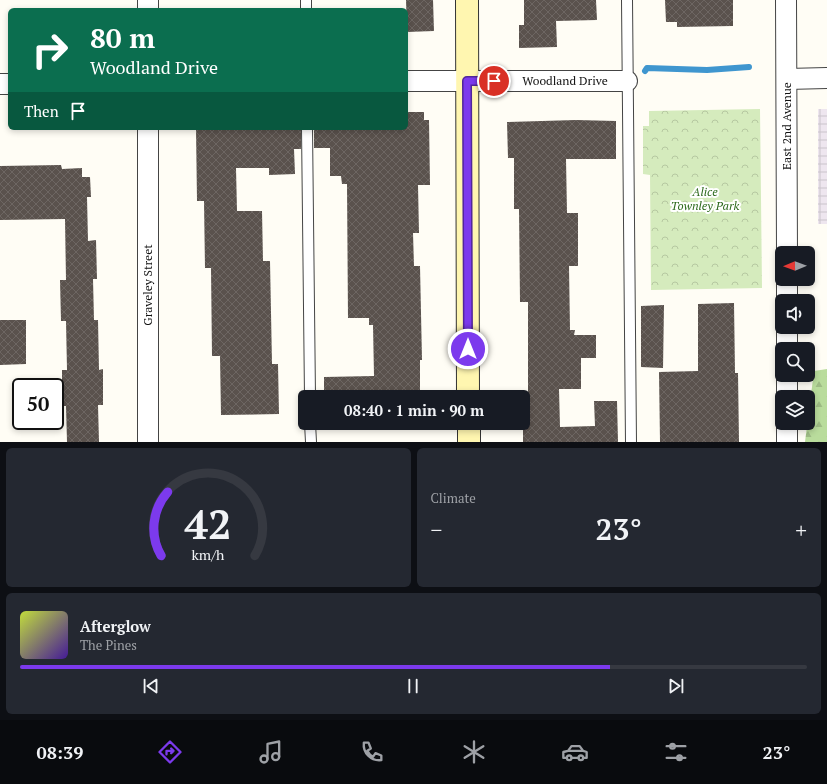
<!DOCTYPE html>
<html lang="en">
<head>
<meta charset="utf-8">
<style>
	:root { --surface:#171b24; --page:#242831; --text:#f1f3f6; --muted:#9ea1a6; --line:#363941; --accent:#7c3aed }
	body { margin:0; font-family:"PT Serif",serif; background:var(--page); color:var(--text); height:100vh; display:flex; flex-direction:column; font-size:15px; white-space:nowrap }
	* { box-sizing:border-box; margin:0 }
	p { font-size:13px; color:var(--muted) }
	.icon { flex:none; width:22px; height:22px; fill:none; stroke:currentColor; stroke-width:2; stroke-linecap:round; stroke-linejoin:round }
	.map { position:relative; height:442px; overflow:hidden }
	.sheet { display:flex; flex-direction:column; gap:6px; padding:6px; background:#0d0f14; flex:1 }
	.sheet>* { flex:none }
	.top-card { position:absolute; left:8px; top:8px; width:400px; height:122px; border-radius:6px; box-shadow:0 2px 6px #0003; background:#0b6e4f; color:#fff; overflow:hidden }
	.needle { width:26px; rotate:269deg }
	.fabs { position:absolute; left:775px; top:246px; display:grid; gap:8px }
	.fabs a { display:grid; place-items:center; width:40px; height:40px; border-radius:6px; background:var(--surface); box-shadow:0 2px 6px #0003; font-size:20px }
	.speed { position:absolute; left:12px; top:378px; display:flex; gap:8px; font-size:20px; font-weight:700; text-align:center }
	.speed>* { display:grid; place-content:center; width:52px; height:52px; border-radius:50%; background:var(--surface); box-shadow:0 2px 6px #0003; line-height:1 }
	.speed .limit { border:2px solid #111; border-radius:6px; background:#fff; color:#111 }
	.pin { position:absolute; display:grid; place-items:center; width:34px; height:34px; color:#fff; margin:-17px; border:2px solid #fff; border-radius:50%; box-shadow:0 1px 4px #0007 }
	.me { position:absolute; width:44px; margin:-22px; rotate:0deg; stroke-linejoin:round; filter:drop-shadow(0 0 3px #0008) }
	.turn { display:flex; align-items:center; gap:14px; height:84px; padding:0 16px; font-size:18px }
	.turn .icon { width:52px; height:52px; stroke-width:2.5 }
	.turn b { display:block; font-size:28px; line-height:34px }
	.then { display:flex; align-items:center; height:38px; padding:0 16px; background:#0003; gap:8px; font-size:15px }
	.big { font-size:30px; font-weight:600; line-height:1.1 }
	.sheet .tile { flex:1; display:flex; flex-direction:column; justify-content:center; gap:6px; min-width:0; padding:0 14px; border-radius:6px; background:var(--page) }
	.sheet .dial { align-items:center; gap:0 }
	.dial svg { height:104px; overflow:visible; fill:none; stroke:var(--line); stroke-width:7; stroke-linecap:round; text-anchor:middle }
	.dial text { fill:var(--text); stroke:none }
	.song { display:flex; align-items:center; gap:12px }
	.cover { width:48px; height:48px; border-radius:6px; background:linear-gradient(135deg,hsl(70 70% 55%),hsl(260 70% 35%)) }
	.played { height:4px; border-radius:2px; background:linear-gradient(90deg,var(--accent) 75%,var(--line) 75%) }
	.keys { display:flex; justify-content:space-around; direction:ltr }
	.heat { display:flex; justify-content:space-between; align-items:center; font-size:22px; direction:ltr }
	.sheet .tiles { flex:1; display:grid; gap:6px; grid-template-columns:1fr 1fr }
	.tile:last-child { grid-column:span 2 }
	.trip { position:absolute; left:298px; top:390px; width:232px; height:40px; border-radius:6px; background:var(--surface); box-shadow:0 2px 6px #0003; font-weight:600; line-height:40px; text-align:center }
	.menu { display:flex; height:64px; justify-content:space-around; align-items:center; background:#090b0e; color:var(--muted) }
	.menu .icon { width:28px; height:28px }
	.menu .on { color:var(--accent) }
	.menu b { font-size:18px; color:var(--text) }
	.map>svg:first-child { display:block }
	.industrial { fill:url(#industrial-grid) }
	.forest { fill:url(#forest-firs) }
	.park { fill:url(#park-crowns) }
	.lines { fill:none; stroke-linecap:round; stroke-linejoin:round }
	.stream { stroke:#3f96cf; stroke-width:6 }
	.building { fill:url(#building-cross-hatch) }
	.lane-casing { stroke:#444; stroke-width:12 }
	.street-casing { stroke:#444; stroke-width:22 }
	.secondary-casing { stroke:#333; stroke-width:24 }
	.lane { stroke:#fff; stroke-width:10 }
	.street { stroke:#fff; stroke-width:20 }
	.secondary { stroke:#fff6b0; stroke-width:22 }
	.route-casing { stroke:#51269a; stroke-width:10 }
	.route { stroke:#7c3aed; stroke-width:7 }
	.labels { text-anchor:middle; stroke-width:4; stroke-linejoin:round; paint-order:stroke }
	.street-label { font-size:12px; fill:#111; stroke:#fff }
	.park-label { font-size:12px; font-style:italic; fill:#2f6b1f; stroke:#fff }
</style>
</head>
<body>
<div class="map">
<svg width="827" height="442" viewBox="0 0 827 442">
	<defs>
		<pattern id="industrial-grid" width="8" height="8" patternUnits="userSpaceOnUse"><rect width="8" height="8" fill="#eee6ef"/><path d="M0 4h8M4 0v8" fill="none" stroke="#cbc4cc"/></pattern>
		<pattern id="forest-firs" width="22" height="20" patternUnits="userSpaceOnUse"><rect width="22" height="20" fill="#b9dc9c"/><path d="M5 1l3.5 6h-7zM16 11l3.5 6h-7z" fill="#9ebc85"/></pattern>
		<pattern id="park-crowns" width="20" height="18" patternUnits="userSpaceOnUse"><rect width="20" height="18" fill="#d5ebbd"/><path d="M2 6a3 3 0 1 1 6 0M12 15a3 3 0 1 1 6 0" fill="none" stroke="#b6c8a1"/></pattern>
		<pattern id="building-cross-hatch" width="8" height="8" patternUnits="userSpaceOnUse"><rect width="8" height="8" fill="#5a524d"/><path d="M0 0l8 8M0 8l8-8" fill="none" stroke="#6d6662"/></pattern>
	</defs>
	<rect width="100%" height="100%" fill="#fffdf5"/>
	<!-- industrial -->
	<rect class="industrial" x="818" y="109" width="9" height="115"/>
	<!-- forest -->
	<path class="forest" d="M827,369V442H805L814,371Z"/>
	<!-- park -->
	<path class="park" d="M760,109L762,288L651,290L650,175L643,174V126H649V111Z"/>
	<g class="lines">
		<!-- stream -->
		<path class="stream" d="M645,71L647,68L707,70L749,67"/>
	</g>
	<!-- building -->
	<g class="building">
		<path d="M406,0H433L434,31L407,32Z"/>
		<path d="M524,0H596L597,20L556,21L557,47L519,48V25H524Z"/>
		<path d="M665,0H733V26L677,27V22H666Z"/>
		<path d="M406,112H424V120H429L430,185H418L419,233H413L414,266H420L422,360H420V397H324V377L374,376L373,325H369V318H348L347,184H342L341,176H330V148H314V128H406Z"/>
		<path d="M576,120L616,121V159H566L567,213H578V266H569L570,330H575L574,335H596V358H581V389H559L560,427L595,426L594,401H617L618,442H523V397H528V302H520L519,209H514V158H508L507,122Z"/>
		<path d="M196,128H301V149H294L295,174L269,175V168H236L237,211H262L263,261H270L272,364H278L279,414L221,415L220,356H212L211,268H205L204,201H197Z"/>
		<path d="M61,165L62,169L82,168V177H90L91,197H87L88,241L96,240L97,279H93L94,320H98L99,370L103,369V405H98L99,442H67L66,406H62V370H67L66,321H61L60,280H66L65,219L0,220V166Z"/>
		<path d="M734,303L735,373H738L739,442H660L659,372L698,371V304Z"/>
		<path d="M664,305L663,368L641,367V306Z"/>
		<path d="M0,320H26V364L0,365Z"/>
	</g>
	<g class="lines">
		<defs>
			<g id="lane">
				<path d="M306,0V10"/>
				<path d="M627,0L631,442"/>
				<path d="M307,128L310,397"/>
				<path d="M310,423L311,442"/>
			</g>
			<g id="street">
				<path d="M148,0V10"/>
				<path d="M786,0L787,253"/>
				<path d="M787,79L827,78"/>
				<path d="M406,81H627"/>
				<path d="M0,84H10"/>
				<path d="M787,279V301"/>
				<path d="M787,327V349"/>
				<path d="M787,375V397"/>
				<path d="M787,423V442"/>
				<path d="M148,442V128"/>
			</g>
			<g id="secondary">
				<path d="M467,0L468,397"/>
				<path d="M469,423V442"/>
			</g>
		</defs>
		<!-- lane casing -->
		<use href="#lane" class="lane-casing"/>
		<!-- street casing -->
		<use href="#street" class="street-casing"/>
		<!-- secondary casing -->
		<use href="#secondary" class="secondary-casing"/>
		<!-- lane -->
		<use href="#lane" class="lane"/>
		<!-- street -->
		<use href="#street" class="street"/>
		<!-- secondary -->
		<use href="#secondary" class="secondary"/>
	</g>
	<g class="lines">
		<defs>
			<path id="route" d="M468,349L467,81H494"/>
		</defs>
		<!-- route casing -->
		<use href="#route" class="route-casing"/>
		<!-- route -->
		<use href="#route" class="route"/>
	</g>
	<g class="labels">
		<!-- street labels -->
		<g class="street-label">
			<text x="565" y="85">Woodland Drive</text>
			<text transform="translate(787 126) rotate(-90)" y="4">East 2nd Avenue</text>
			<text transform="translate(148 285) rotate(-90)" y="4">Graveley Street</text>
		</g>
		<!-- park labels -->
		<g class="park-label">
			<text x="705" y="196">Alice<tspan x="705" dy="14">Townley Park</tspan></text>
		</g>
	</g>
</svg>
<div class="fabs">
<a><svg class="needle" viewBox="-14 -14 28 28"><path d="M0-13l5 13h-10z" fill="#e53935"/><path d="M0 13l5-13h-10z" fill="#9ea1a6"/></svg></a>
<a><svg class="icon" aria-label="sound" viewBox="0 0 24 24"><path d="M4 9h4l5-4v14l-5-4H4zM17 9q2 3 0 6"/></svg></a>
<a><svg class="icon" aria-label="search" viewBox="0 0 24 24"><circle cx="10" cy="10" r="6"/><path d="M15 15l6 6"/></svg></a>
<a><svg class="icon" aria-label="layers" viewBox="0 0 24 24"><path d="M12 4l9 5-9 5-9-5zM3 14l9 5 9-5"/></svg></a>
</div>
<div class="speed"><div class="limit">50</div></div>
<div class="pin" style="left:494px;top:81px;background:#d93025"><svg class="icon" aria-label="arrive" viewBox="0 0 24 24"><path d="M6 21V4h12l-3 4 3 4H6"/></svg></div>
<svg class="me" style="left:468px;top:349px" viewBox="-20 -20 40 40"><circle r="17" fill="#7c3aed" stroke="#fff" stroke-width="3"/><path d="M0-11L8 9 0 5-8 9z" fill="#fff"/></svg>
<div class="trip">08:40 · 1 min · 90 m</div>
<div class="top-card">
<div class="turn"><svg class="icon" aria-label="right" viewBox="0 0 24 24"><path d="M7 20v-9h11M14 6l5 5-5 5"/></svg><div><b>80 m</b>Woodland Drive</div></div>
<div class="then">Then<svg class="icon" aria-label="arrive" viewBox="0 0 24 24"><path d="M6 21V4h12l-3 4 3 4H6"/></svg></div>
</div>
</div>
<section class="sheet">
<div class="tiles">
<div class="tile dial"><svg viewBox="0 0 100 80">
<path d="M14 69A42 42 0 1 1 86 69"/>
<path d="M14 69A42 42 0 0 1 19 20" stroke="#7c3aed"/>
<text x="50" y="56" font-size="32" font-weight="700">42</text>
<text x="50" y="72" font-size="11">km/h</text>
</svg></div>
<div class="tile"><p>Climate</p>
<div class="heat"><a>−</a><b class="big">23°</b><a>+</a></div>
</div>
<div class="tile">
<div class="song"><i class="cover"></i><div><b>Afterglow</b><p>The Pines</p></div></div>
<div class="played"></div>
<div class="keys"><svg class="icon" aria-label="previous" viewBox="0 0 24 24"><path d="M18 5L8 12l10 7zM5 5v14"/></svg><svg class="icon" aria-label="pause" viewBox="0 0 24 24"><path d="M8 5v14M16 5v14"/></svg><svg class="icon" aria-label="next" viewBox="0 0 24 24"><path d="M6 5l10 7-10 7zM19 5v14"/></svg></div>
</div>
</div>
</section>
<nav class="menu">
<b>08:39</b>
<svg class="icon on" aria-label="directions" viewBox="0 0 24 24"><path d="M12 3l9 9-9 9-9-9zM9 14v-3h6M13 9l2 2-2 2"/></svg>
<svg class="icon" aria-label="music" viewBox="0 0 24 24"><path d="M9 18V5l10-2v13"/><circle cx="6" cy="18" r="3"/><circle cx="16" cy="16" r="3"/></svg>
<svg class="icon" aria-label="phone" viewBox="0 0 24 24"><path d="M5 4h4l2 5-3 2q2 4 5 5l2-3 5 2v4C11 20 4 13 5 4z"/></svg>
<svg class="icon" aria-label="climate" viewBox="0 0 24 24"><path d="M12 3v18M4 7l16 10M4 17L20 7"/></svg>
<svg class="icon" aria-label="car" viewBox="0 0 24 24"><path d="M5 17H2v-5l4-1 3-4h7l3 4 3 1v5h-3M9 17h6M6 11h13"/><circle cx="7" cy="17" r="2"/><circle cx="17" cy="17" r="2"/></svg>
<svg class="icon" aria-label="filters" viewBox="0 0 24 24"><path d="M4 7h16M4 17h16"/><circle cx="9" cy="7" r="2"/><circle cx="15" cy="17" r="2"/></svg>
<b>23°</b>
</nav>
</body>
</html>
